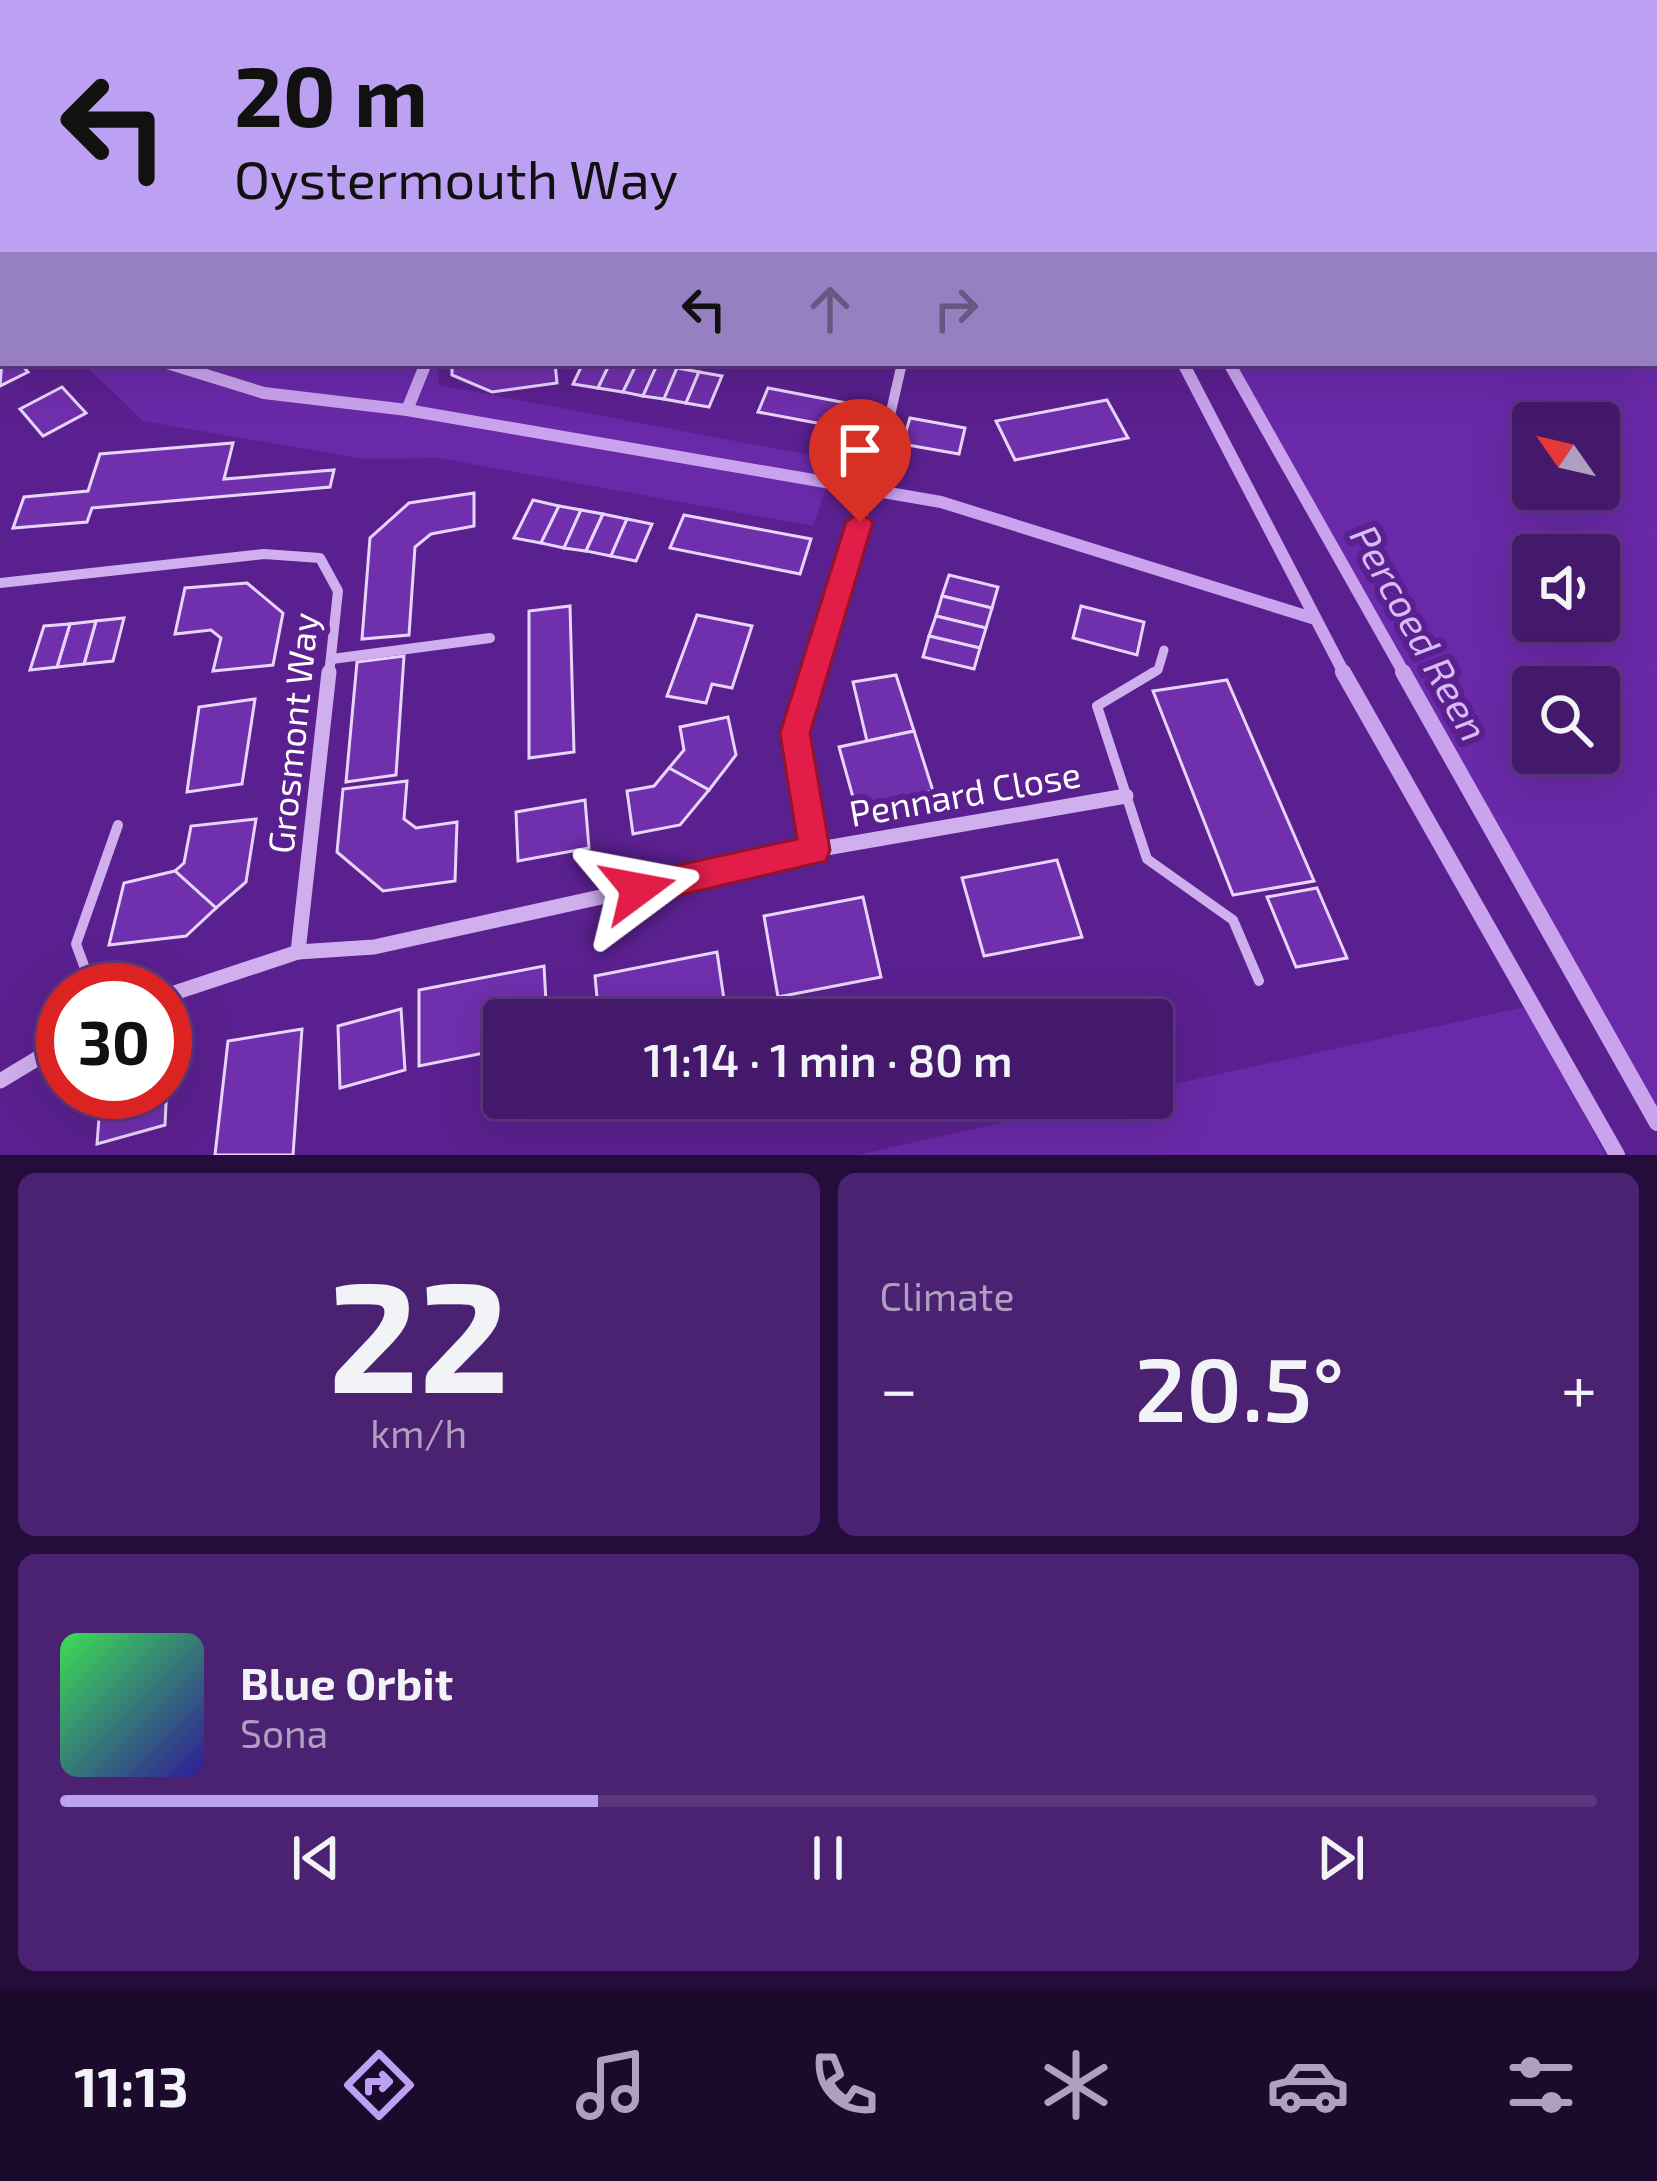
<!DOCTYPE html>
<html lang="en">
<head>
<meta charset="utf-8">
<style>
	:root { --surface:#44186b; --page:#4b2171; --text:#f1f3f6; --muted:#afa0c1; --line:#5c377e; --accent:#bca0f2 }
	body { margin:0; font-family:"Exo 2",sans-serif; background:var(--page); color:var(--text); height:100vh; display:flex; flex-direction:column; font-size:45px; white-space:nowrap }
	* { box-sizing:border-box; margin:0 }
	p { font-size:39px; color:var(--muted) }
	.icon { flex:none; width:66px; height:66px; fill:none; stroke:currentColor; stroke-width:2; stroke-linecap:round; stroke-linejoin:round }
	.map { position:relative; height:1155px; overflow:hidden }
	.drawer { display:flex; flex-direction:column; gap:18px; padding:18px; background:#250d3b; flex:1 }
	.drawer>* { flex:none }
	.hud { position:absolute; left:0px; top:0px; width:1659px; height:366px; box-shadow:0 12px 48px #0002,0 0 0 3px var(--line); background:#bca0f2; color:#111; overflow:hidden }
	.needle { width:78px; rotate:304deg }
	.tools { position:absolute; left:1512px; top:402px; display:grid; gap:24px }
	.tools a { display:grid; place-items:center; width:108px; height:108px; border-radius:12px; background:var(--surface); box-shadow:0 12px 48px #0002,0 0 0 3px var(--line); font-size:60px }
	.speed { position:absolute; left:36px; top:963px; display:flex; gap:24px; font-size:60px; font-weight:700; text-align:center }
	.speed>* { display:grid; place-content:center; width:156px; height:156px; border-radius:50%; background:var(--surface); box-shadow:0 12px 48px #0002,0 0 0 3px var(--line); line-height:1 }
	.speed .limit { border:18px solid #d22; background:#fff; color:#111 }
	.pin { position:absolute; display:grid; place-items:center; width:102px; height:102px; color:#fff; margin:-123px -51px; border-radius:50% 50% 50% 0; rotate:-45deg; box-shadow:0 0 12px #0007 }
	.pin .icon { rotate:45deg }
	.me { position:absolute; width:132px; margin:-66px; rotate:77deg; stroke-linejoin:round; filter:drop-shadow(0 0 9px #0008) }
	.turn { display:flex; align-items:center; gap:42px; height:252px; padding:0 36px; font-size:54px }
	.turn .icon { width:156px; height:156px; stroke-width:2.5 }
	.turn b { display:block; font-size:84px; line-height:102px }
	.lanes { display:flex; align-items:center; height:114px; padding:0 36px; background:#0003; justify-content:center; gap:60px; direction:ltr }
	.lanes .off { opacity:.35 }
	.big { font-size:90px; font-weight:600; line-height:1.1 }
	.drawer .tile { flex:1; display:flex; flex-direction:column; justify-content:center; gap:18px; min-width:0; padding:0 42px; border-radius:18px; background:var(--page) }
	.drawer .dial { align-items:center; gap:0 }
	.dial b { font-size:156px; line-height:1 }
	.song { display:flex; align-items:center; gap:36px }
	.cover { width:144px; height:144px; border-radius:18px; background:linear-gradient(135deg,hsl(130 70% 55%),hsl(250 70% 35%)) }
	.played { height:12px; border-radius:6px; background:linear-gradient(90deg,var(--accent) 35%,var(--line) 35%) }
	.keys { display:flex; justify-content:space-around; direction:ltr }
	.heat { display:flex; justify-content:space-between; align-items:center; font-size:66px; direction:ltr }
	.drawer .tiles { flex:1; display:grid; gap:18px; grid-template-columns:1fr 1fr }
	.tile:last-child { grid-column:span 2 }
	.trip { position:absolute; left:483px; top:999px; width:690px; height:120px; border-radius:12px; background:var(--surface); box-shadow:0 12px 48px #0002,0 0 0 3px var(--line); font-weight:600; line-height:120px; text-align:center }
	.menu { display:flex; height:192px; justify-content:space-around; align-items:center; background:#1b0a2b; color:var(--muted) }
	.menu .icon { width:84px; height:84px }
	.menu .on { color:var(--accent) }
	.menu b { font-size:54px; color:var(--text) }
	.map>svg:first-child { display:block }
	.green { fill:#6a29a8; fill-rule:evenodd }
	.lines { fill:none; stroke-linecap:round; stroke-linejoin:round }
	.stream-far1 { stroke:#c9a3ee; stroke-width:12 }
	.stream { stroke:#c9a3ee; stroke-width:16 }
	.building { fill:#702fad; stroke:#e7d5f9; stroke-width:3 }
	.service-far1 { stroke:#cfafed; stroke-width:9 }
	.service { stroke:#cfafed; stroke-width:10 }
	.minor-far1 { stroke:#cfafed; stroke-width:10 }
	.minor { stroke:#cfafed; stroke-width:15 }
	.route { fill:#e11d48; stroke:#92132f; stroke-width:3 }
	.labels { text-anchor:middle; stroke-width:12; stroke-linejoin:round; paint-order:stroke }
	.street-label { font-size:36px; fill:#fff; stroke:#5b208f }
	.water-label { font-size:39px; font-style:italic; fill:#d8bbf4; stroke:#5b208f }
</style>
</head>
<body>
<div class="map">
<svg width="1657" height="1155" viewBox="0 0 1657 1155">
	<rect width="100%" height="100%" fill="#5b208f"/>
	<!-- green -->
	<g class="green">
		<path d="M1022,0H1657V1123L1229,363H1656V3ZM1599,423V489H1533V423ZM1599,555V621H1533V555ZM1599,687V753H1533V687Z"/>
		<path d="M83,363H437L439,385L836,460L813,526L438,458L364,459L143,421Z"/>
		<path d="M1529,1006L1605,1155H857L1113,1098H1152V1089Z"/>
	</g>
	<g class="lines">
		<!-- stream-far1 -->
		<g class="stream-far1">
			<path d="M167,363L264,393L407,410L941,502L1312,618"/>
			<path d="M1183,363L1345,675"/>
			<path d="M1229,363L1405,675"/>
			<path d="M407,410L426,363"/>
		</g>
		<!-- stream -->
		<g class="stream">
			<path d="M1343,672L1617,1155"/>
			<path d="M1403,672L1657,1123"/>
		</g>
	</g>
	<!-- building -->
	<g class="building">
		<path d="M3,348V363H20L28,372L0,386Z"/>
		<path d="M452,363H555L557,383L492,392L452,375Z"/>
		<path d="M583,363H610L598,388L573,384Z"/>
		<path d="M610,363H637L623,392L598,388Z"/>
		<path d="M637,363L657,365L643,396L623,392Z"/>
		<path d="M657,365L677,368L664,399L643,396Z"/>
		<path d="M677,368L699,372L686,403L664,399Z"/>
		<path d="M699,372L722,376L709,407L686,403Z"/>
		<path d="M62,387L86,413L43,436L20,409Z"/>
		<path d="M768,388L846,403L838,427L758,412Z"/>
		<path d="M1107,400L1128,438L1015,460L996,421Z"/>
		<path d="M910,418L965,428L959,454L902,444Z"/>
		<path d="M233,443L224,479L334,470L330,487L92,508L87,522L13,528L24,497L88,491L100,454Z"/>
		<path d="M474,493V526L431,534L415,547L409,635L362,639L370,538L409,503Z"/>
		<path d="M533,500L559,506L541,543L514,538Z"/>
		<path d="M559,506L581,510L564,548L541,543Z"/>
		<path d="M581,510L603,514L586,551L564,548Z"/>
		<path d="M603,514L627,519L611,556L586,551Z"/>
		<path d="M684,515L811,539L800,574L670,548Z"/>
		<path d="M627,519L652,524L636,561L611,556Z"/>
		<path d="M949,575L998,587L992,608L942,596Z"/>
		<path d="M247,583L283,613L273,665L213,671L221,638L211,630L175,634L185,588Z"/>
		<path d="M942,596L992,608L986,628L936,616Z"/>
		<path d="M570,606L574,752L529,758V611Z"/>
		<path d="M1081,606L1144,622L1137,655L1073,638Z"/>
		<path d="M697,615L752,626L732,688L712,684L706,703L667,696Z"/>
		<path d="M936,616L986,628L980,648L929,636Z"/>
		<path d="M124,618L113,661L84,664L96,621Z"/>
		<path d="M96,621L84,664L57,667L70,624Z"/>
		<path d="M70,624L57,667L30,670L44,626Z"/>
		<path d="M929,636L980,648L974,669L923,657Z"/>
		<path d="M404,656L396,775L346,782L357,662Z"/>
		<path d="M896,675L914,731L867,741L853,682Z"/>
		<path d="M1227,680L1314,881L1233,895L1153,691Z"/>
		<path d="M255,699L242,784L187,792L199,707Z"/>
		<path d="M728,717L736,755L709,790L669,768L684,750L680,727Z"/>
		<path d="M914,731L933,791L856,808L839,747Z"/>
		<path d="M669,768L709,790L680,825L633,834L627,791L654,786Z"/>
		<path d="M407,781L404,819L416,828L457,822L455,881L383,891L337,852L343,789Z"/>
		<path d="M585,800L589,848L518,861L516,812Z"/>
		<path d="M256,819L246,882L216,908L175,871L184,863L191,826Z"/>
		<path d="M1057,860L1082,937L984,956L962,878Z"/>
		<path d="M175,871L216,908L186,936L109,945L124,883Z"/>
		<path d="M1317,888L1347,958L1296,967L1267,897Z"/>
		<path d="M863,897L881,977L778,997L764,916Z"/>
		<path d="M717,952L727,1020H599L595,976Z"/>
		<path d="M544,966L547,1020H504V1049L419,1066V990Z"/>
		<path d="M401,1009L405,1070L340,1088L338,1026Z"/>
		<path d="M302,1029L293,1155H215L228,1041Z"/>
		<path d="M168,1061L165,1125L97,1144L101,1092H165Z"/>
	</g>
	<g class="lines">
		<!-- service-far1 -->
		<path class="service-far1" d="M1149,675L1158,670L1164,650"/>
		<!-- service -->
		<g class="service">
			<path d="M1154,672L1097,706L1147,859L1233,920L1259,981"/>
			<path d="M93,990L76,944L118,825"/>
		</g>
		<!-- minor-far1 -->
		<g class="minor-far1">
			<path d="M0,583L264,554L320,558L338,591L329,675"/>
			<path d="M332,659L490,638"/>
			<path d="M813,675L881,455L902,363"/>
		</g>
		<!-- minor -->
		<g class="minor">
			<path d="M814,672L795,733L814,850"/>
			<path d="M298,952L329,672"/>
			<path d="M165,996L298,952L374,947L814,850L1126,796"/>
			<path d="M0,1081L63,1043"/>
		</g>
	</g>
	<!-- route -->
	<path class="route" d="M860,512L873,522L810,733L830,850L826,861L638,905L627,900L622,889L627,878L638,874L797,839L780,733L846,522Z"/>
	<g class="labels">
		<!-- street labels -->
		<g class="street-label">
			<text transform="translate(293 733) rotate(-84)" y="13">Grosmont Way</text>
			<text transform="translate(965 794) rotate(-10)" y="13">Pennard Close</text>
		</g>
		<!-- water labels -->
		<g class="water-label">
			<text transform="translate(1419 633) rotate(61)" y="14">Percoed Reen</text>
		</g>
	</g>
</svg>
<div class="tools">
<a><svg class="needle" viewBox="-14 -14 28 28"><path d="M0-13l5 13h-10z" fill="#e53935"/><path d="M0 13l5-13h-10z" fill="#afa0c1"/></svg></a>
<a><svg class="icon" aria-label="sound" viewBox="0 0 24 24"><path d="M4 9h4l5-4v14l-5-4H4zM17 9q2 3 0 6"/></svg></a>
<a><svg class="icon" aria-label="search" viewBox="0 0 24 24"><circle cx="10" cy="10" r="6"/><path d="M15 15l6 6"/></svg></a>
</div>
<div class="speed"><div class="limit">30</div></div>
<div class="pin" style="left:860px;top:522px;background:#d93025"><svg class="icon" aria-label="arrive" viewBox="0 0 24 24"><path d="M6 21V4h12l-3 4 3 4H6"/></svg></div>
<svg class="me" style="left:638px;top:889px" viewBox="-20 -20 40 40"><path d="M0-17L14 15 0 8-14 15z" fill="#e11d48" stroke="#fff" stroke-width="4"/></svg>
<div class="trip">11:14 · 1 min · 80 m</div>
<div class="hud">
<div class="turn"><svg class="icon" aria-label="left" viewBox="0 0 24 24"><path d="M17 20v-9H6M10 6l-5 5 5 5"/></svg><div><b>20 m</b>Oystermouth Way</div></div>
<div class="lanes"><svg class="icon" aria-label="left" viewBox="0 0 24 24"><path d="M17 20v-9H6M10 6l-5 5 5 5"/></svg><svg class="icon off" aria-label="ahead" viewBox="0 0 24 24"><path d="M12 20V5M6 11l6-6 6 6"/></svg><svg class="icon off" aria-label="right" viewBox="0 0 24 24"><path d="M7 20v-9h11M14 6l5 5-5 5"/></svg></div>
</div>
</div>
<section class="drawer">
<div class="tiles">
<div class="tile dial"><b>22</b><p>km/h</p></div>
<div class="tile"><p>Climate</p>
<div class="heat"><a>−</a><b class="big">20.5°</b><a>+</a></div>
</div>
<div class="tile">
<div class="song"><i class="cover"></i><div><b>Blue Orbit</b><p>Sona</p></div></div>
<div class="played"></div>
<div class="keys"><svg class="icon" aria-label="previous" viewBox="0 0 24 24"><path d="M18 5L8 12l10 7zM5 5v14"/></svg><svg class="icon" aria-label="pause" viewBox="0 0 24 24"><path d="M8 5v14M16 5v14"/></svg><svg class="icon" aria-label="next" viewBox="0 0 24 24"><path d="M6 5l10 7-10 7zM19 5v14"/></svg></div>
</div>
</div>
</section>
<nav class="menu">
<b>11:13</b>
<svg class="icon on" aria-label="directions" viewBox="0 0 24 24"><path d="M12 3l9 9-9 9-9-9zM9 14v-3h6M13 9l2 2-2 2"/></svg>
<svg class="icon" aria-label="music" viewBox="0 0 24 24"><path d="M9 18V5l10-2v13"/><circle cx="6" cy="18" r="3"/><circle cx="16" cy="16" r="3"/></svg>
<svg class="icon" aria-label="phone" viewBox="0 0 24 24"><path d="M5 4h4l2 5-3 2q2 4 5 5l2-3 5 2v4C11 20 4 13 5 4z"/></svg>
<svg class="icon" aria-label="climate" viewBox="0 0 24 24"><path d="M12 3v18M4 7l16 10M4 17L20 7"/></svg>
<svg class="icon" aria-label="car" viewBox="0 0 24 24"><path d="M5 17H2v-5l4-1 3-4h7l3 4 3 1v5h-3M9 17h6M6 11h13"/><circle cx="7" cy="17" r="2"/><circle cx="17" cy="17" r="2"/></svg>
<svg class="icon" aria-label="filters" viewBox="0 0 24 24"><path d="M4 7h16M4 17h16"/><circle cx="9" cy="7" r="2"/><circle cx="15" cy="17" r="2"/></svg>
</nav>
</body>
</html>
